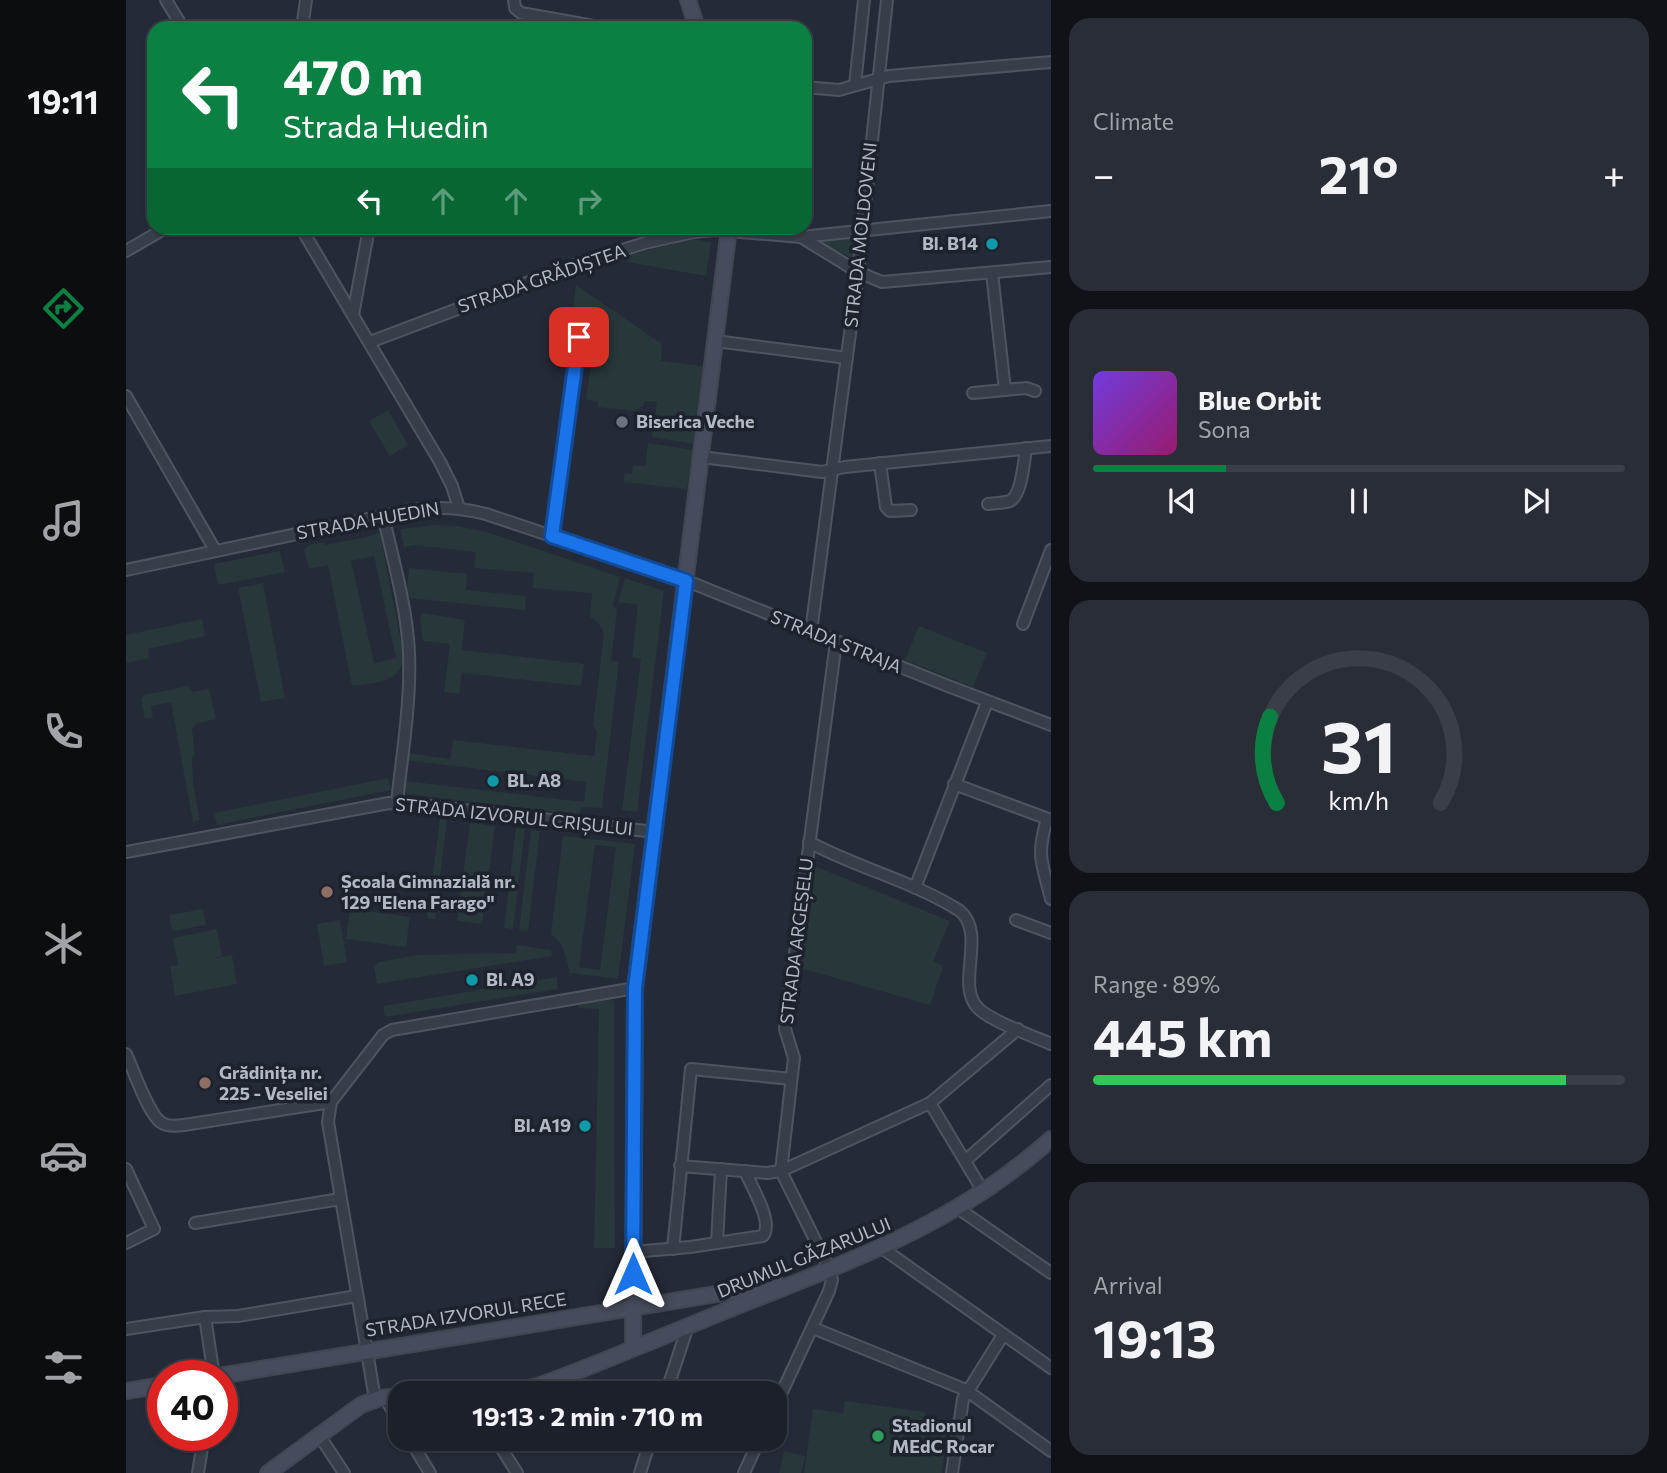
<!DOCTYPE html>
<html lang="en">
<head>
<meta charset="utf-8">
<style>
	:root { --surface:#1b202a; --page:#282d36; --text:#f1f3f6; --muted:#a0a3a8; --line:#393e47; --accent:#0b8043 }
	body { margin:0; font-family:Commissioner,sans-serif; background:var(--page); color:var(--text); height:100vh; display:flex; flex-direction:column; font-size:26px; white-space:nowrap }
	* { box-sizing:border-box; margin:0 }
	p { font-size:23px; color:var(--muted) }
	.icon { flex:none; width:38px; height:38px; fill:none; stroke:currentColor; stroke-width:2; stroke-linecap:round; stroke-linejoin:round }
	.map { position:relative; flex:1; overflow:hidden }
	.details { display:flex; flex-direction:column; gap:18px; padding:18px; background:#0f1217; width:616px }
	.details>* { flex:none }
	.top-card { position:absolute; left:21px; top:21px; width:665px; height:214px; border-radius:21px; box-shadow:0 2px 5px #0004,0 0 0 2px var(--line); background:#0b8043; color:#fff; overflow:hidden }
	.speed { position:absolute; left:21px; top:1360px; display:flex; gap:14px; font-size:35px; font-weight:700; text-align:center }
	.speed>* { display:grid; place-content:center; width:91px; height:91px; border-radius:50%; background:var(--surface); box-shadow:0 2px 5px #0004,0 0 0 2px var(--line); line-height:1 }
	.speed .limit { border:10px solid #d22; background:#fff; color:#111 }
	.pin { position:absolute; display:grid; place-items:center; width:60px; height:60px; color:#fff; margin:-30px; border-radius:14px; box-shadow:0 4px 10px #0006 }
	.me { position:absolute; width:77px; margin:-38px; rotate:0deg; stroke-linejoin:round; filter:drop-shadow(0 0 5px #0008) }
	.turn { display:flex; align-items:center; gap:24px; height:147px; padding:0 21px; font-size:32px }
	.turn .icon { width:91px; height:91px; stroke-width:2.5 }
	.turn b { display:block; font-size:49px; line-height:60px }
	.lanes { display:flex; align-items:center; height:66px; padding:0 21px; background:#0003; justify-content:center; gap:35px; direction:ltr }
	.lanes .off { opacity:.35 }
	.big { font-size:52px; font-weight:700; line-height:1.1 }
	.details .widget { flex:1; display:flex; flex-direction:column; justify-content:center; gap:10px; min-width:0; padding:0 24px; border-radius:21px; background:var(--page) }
	.details .dial { align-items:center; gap:0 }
	.dial svg { height:182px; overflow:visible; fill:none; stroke:var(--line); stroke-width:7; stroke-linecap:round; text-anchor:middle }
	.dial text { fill:var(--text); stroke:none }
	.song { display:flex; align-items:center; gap:21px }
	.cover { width:84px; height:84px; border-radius:10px; background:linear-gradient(135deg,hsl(260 70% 55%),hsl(320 70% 35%)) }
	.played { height:7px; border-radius:4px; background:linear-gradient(90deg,var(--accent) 25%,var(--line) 25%) }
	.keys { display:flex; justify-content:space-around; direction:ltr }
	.heat { display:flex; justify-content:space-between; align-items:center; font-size:38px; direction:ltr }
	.charge { height:10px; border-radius:5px; background:linear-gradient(90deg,#34c759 89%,var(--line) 0) }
	.trip { position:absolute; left:262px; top:1381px; width:399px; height:70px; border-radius:21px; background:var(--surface); box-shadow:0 2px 5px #0004,0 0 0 2px var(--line); font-weight:700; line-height:70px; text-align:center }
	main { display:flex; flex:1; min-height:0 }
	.tab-bar { display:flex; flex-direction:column; width:126px; justify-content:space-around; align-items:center; background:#0b0d11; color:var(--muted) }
	.tab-bar .icon { width:49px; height:49px }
	.tab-bar .on { color:var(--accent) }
	.tab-bar b { font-size:32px; color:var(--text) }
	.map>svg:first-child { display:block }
	.green { fill:#27373a; fill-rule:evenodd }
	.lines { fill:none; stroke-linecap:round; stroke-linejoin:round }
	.street-casing { stroke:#4f5560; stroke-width:14 }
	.secondary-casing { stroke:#414652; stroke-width:18 }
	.street { stroke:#373d49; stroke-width:10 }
	.secondary { stroke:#464c5b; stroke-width:14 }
	.route-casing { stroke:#114b97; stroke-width:18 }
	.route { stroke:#1a73e8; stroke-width:12 }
	.culture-dot { fill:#0f9aa8; stroke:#1d222d; stroke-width:2.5 }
	.worship-dot { fill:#6b7280; stroke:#1d222d; stroke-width:2.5 }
	.education-dot { fill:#8d6e63; stroke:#1d222d; stroke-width:2.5 }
	.leisure-dot { fill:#2e9e5b; stroke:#1d222d; stroke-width:2.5 }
	.labels { text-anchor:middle; stroke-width:7; stroke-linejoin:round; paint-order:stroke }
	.street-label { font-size:18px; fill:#b2b8c5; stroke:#1d222d }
	.poi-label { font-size:18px; font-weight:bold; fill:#b2b8c5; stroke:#1d222d; text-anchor:start }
</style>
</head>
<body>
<main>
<nav class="tab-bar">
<b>19:11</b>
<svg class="icon on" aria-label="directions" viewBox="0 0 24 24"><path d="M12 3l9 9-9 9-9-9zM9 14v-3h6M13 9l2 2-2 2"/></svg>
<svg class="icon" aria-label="music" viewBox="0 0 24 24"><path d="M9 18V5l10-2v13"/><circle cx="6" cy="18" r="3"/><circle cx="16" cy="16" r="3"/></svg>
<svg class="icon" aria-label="phone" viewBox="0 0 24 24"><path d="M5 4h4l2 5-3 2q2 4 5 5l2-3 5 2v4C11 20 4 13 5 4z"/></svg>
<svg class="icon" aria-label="climate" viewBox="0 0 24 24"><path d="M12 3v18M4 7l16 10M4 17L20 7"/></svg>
<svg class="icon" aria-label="car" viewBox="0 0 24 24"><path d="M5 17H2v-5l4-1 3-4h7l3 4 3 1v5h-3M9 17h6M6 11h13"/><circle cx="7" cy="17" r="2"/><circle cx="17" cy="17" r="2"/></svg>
<svg class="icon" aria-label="filters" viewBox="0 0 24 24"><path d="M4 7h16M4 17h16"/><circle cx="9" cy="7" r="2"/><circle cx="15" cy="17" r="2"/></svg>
</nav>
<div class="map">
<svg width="925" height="1473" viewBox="0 0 925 1473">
	<rect width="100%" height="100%" fill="#242a38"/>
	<!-- green -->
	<g class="green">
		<path d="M730,236L727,259L689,239Z"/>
		<path d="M567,239L585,242L580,276L501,262L499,259L500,256Z"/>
		<path d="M450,285L536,344L535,361L577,366L567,444L526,437L531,402L519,401L517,406L508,411L472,407V402L460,399L468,341C467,328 457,320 446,317Z"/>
		<path d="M262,410L282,445L264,456L243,421Z"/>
		<path d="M522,443L567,450L561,489L497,482L499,473L506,474L507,465L519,466Z"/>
		<path d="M308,525L331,526L361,532L494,577L487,605L491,610L485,661L493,662L476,808L455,807L454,815L282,794L279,791L280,781L458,802L460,782L279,760L281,753L324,759L327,740L468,756L471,732L467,725L478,633L472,622L464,617L466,593L407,588L408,573L348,568L350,552L286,545L278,548L274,529Z"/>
		<path d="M251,533L254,534L278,657C275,683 247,683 226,686L202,565L183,569L178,550L183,545L198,542L199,545L240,537ZM248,556L270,658L248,663L225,561Z"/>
		<path d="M154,551L159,572L92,585L88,564Z"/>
		<path d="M283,568L341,574L340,590L400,596L399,610L284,598L281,588Z"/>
		<path d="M499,578L538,591L511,812L496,810L515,659L506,657L512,605L492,602Z"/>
		<path d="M137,583L159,698L135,702L112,588Z"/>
		<path d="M296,613L339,620L336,650L458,664L455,686L336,673L333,694L318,692L324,644L297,641L294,618Z"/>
		<path d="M76,619L79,636L22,649L23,658L0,663V635Z"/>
		<path d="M793,626L861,653L847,687L779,660Z"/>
		<path d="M62,686L67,692L83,689L90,719L71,723L66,728L69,754L66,757L67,784L74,820L67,822L45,702L25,706L27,717L19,719L15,699L18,695Z"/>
		<path d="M262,778L265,790L91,825L88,813Z"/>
		<path d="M314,819L321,820L309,919L301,918Z"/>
		<path d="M344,823L369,826L356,924L331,921Z"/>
		<path d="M390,828L399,829L387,929L378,928Z"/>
		<path d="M405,830L414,831L402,931L393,930Z"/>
		<path d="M437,836L509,844L492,979L444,973C440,958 439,944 425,934ZM469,845L490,847L474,970L453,967Z"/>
		<path d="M686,865L824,921L807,961L817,966L804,1005L671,967Z"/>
		<path d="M77,909L80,925L46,931L43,915Z"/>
		<path d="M224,909L284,917L280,947L220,939Z"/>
		<path d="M214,920L221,962L198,966L191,924Z"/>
		<path d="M91,929L96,956L85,959L106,955L111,984L49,996L44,966L52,965L47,938Z"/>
		<path d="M391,945L425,950L426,956L251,984L248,966L253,962L291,955L390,953Z"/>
		<path d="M431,977L432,989L259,1017L257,1006Z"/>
		<path d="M488,1000L489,1248H468L473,1009L453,1008V1003Z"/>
		<path d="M719,1401L799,1412L798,1423L822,1426L816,1473H678L687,1409L717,1413Z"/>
		<path d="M658,1451L679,1456L675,1473H653Z"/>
	</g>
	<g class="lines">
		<defs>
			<g id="street">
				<path d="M40,0L57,28"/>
				<path d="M388,0L389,8L395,13L479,28"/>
				<path d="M176,28L180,0"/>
				<path d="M729,85L738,0"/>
				<path d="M679,87L713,90L763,76L925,62"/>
				<path d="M175,228L314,462L326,486L333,508"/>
				<path d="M675,237L732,272L756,282L925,267"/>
				<path d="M0,251L38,229L68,228"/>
				<path d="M866,273L879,390"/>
				<path d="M227,315L243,228"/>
				<path d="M589,341L721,358"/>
				<path d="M244,342L454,263L519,243L568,232L590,230L675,237L925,211"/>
				<path d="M847,393L900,388L909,391"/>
				<path d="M0,396L89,550"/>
				<path d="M575,457L696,472L719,467L925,446"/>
				<path d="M754,463L760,507L764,511L785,510"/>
				<path d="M862,504C868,503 878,503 884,501C896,495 898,460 900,448"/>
				<path d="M257,515C267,560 281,607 283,653C285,703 276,754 271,803"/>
				<path d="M426,536L454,337"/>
				<path d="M0,570L280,511C308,506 333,507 360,514L566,583L822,686L925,725"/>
				<path d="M897,624L925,550"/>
				<path d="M685,632L732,272L761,0"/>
				<path d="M828,784L925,820"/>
				<path d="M921,819C910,856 916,863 925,899"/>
				<path d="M683,842C731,868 787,881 834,911C861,934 829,985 852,1008C864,1021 907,1036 925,1044"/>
				<path d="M0,852L263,803L286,804L529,832"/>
				<path d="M789,888L861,702"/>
				<path d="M890,920L925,933"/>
				<path d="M0,1054C7,1069 23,1116 36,1123C42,1127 51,1126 58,1125L205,1102"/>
				<path d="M804,1103L858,1193"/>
				<path d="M839,1161L925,1085"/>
				<path d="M554,1166L641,1173L655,1171L804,1103L892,1029"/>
				<path d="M0,1169L28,1229L0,1243"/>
				<path d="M833,1209L925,1273"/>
				<path d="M69,1223L214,1199"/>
				<path d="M591,1243L595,1169"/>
				<path d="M756,1248L925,1368"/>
				<path d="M547,1249L565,1069L665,1079"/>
				<path d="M507,1252L564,1247L637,1236C648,1222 625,1186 619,1171"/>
				<path d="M79,1317L88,1376"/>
				<path d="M687,1328L840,1390L925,1451"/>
				<path d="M0,1329L79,1317L112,1316L231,1296"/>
				<path d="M540,1393L562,1326"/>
				<path d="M259,1397L275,1426"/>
				<path d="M249,1399L202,1122L205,1102L257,1035L266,1030L509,988"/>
				<path d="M649,1407L703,1291L706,1280L704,1270L655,1171L668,1058L659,1029L710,642"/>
				<path d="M193,1435L218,1473"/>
				<path d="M283,1438L304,1473"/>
				<path d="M369,1438L391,1473"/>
				<path d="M72,1473L78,1435"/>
				<path d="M514,1473L525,1438"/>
				<path d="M618,1473L634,1438"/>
				<path d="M826,1473L837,1399L877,1335"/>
			</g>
			<g id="secondary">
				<path d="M562,0L571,28"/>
				<path d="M507,1348L509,988L603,228"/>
				<path d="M93,1376L651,1284"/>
				<path d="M0,1391L37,1385"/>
				<path d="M333,1393L391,1391L412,1386C484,1360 553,1329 624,1301C735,1257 834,1221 925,1139"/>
				<path d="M142,1473L235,1405L254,1398L275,1396"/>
			</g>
		</defs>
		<!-- street casing -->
		<use href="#street" class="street-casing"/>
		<!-- secondary casing -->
		<use href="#secondary" class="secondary-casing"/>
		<!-- street -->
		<use href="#street" class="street"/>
		<!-- secondary -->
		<use href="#secondary" class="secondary"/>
	</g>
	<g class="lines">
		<defs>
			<path id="route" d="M453,337L426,536L560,581L509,988L507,1274"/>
		</defs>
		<!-- route casing -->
		<use href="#route" class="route-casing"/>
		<!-- route -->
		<use href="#route" class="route"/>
	</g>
	<!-- markers -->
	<g class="culture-dot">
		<circle cx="866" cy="244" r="7"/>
		<circle cx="367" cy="781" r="7"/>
		<circle cx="346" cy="980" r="7"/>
		<circle cx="459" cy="1126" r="7"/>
	</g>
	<circle class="worship-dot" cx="496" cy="422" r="7"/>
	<g class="education-dot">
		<circle cx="201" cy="892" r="7"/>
		<circle cx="79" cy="1083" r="7"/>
	</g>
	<circle class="leisure-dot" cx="752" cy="1436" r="7"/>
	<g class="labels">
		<!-- street labels -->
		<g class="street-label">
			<text transform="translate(735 235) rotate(-84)" y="6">STRADA MOLDOVENI</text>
			<text transform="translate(416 279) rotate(-19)" y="6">STRADA GRĂDIȘTEA</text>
			<text transform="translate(242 521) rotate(-10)" y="6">STRADA HUEDIN</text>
			<text transform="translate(710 642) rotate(22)" y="6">STRADA STRAJA</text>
			<text transform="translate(388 817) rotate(6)" y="6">STRADA IZVORUL CRIȘULUI</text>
			<text transform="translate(671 941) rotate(-83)" y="6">STRADA ARGEȘELU</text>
			<text transform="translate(678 1258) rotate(-22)" y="6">DRUMUL GĂZARULUI</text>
			<text transform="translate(340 1315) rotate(-9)" y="6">STRADA IZVORUL RECE</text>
		</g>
		<!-- poi labels -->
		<g class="poi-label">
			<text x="852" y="250" text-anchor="end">Bl. B14</text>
			<text x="510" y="428">Biserica Veche</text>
			<text x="381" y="787">BL. A8</text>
			<text x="215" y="888">Școala Gimnazială nr.<tspan x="215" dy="21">129 "Elena Farago"</tspan></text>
			<text x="360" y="986">Bl. A9</text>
			<text x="93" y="1079">Grădinița nr.<tspan x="93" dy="21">225 - Veseliei</tspan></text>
			<text x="445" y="1132" text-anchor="end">Bl. A19</text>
			<text x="766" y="1432">Stadionul<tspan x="766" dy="21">MEdC Rocar</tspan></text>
		</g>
	</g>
</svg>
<div class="speed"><div class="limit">40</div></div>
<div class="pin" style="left:453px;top:337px;background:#d93025"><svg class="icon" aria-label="arrive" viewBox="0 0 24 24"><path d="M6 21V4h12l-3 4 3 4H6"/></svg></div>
<svg class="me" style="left:507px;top:1274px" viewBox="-20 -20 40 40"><path d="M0-17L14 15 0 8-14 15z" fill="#1a73e8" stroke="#fff" stroke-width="4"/></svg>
<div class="trip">19:13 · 2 min · 710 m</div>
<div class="top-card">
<div class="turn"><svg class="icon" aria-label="left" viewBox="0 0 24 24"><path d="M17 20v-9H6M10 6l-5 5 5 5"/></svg><div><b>470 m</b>Strada Huedin</div></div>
<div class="lanes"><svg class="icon" aria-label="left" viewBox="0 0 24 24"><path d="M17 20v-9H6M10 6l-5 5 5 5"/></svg><svg class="icon off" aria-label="ahead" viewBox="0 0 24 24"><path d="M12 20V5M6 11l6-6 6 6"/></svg><svg class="icon off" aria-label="ahead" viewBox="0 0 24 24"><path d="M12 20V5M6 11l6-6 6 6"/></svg><svg class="icon off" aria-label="right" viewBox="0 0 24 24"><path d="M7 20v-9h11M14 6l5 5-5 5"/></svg></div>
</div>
</div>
<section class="details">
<div class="widget"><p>Climate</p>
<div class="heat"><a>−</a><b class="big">21°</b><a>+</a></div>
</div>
<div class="widget">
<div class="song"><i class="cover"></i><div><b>Blue Orbit</b><p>Sona</p></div></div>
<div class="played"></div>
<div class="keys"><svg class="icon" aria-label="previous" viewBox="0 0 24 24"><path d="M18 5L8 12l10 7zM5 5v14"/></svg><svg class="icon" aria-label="pause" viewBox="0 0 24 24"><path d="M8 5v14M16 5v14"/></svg><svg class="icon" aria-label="next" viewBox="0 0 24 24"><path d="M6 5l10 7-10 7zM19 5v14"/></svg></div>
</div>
<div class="widget dial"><svg viewBox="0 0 100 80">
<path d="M14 69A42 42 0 1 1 86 69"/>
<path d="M14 69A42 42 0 0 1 11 31" stroke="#0b8043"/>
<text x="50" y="56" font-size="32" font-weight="700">31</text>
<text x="50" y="72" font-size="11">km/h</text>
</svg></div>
<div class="widget"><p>Range · 89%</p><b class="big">445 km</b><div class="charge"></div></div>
<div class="widget"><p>Arrival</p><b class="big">19:13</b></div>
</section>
</main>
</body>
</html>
